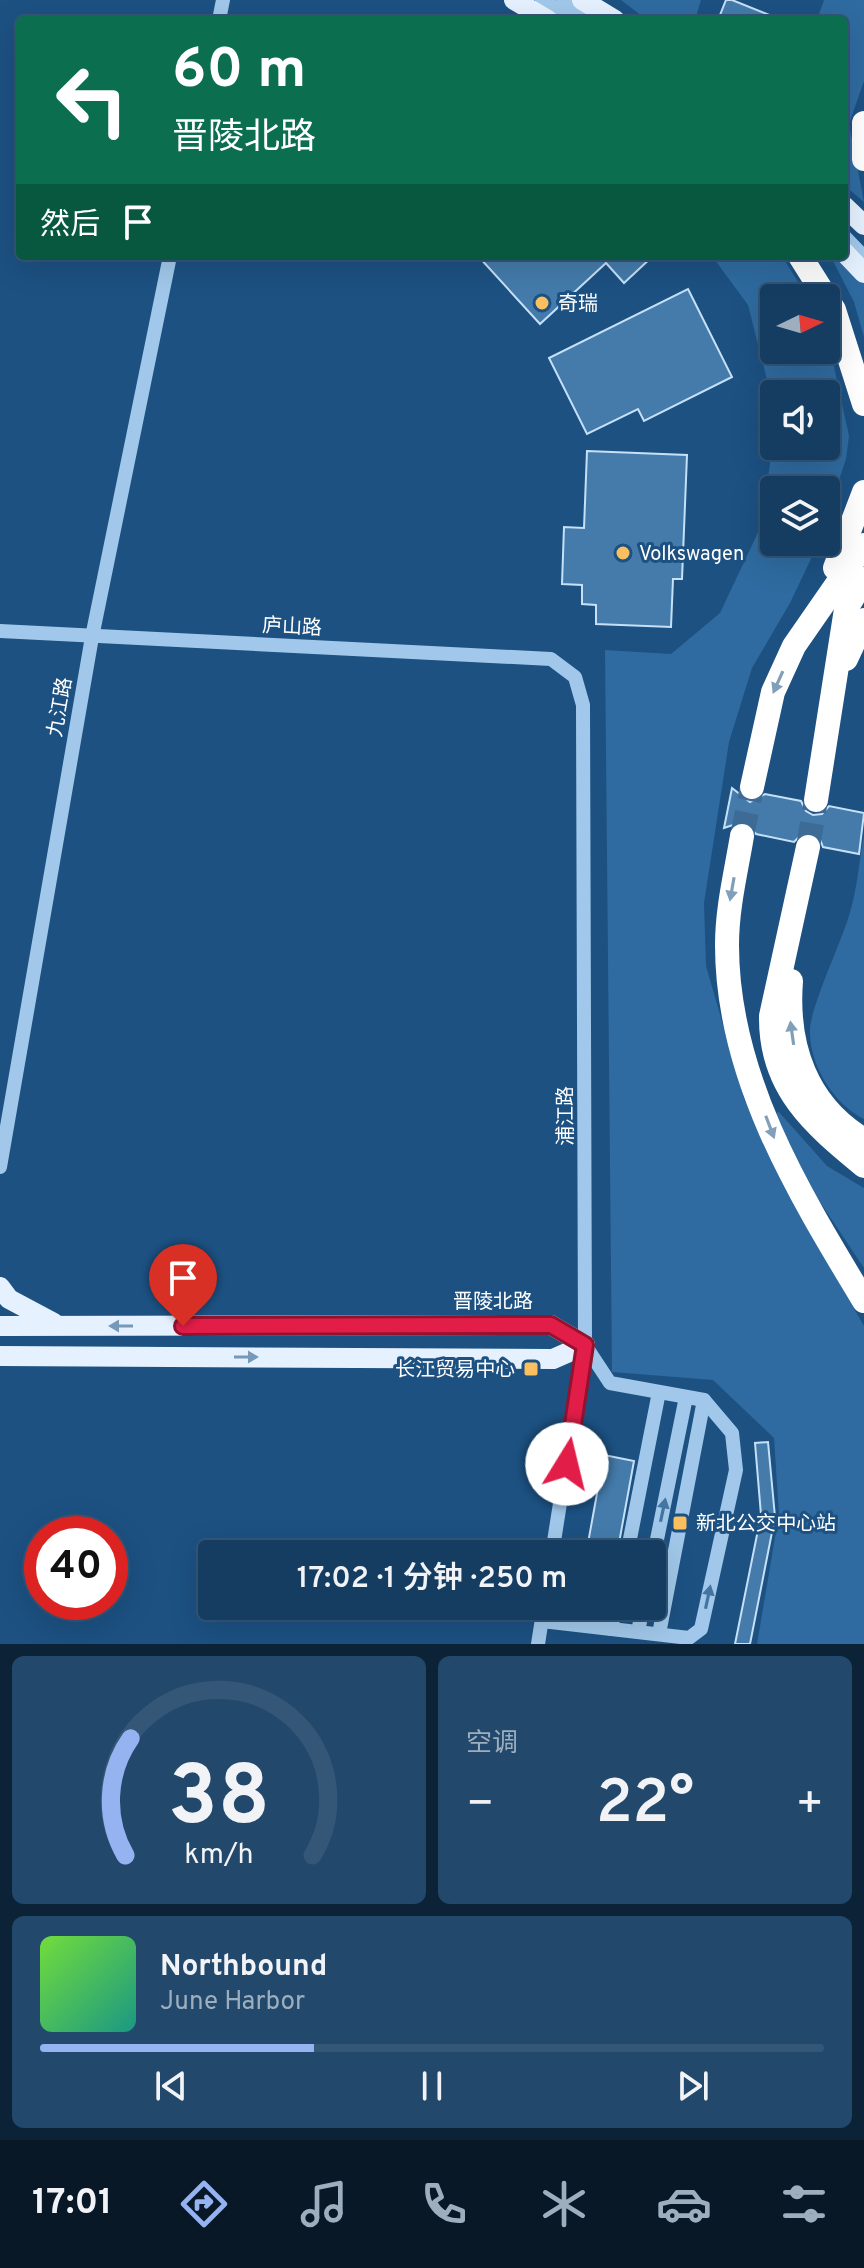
<!DOCTYPE html>
<html lang="zh">
<head>
<meta charset="utf-8">
<style>
	:root { --surface:#153d62; --page:#22486b; --text:#f1f3f6; --muted:#9daebe; --line:#345677; --accent:#95b2f1 }
	body { margin:0; font-family:Overpass,"Noto Sans SC",sans-serif; background:var(--page); color:var(--text); height:100vh; display:flex; flex-direction:column; font-size:30px; white-space:nowrap }
	* { box-sizing:border-box; margin:0 }
	p { font-size:26px; color:var(--muted) }
	.icon { flex:none; width:44px; height:44px; fill:none; stroke:currentColor; stroke-width:2; stroke-linecap:round; stroke-linejoin:round }
	.map { position:relative; height:1644px; overflow:hidden }
	.side { display:flex; flex-direction:column; gap:12px; padding:12px; background:#0c2236; flex:1 }
	.side>* { flex:none }
	.hud { position:absolute; left:16px; top:16px; width:832px; height:244px; border-radius:8px; box-shadow:0 8px 32px #0002,0 0 0 2px var(--line); background:#0b6e4f; color:#fff; overflow:hidden }
	.needle { width:52px; rotate:85deg }
	.controls { position:absolute; left:760px; top:284px; display:grid; gap:16px }
	.controls a { display:grid; place-items:center; width:80px; height:80px; border-radius:8px; background:var(--surface); box-shadow:0 8px 32px #0002,0 0 0 2px var(--line); font-size:40px }
	.speed { position:absolute; left:24px; top:1516px; display:flex; gap:16px; font-size:40px; font-weight:700; text-align:center }
	.speed>* { display:grid; place-content:center; width:104px; height:104px; border-radius:50%; background:var(--surface); box-shadow:0 8px 32px #0002,0 0 0 2px var(--line); line-height:1 }
	.speed .limit { border:12px solid #d22; background:#fff; color:#111 }
	.pin { position:absolute; display:grid; place-items:center; width:68px; height:68px; color:#fff; margin:-82px -34px; border-radius:50% 50% 50% 0; rotate:-45deg; box-shadow:0 0 8px #0007 }
	.pin .icon { rotate:45deg }
	.me { position:absolute; width:88px; margin:-44px; rotate:9deg; stroke-linejoin:round; filter:drop-shadow(0 0 6px #0008) }
	.turn { display:flex; align-items:center; gap:28px; height:168px; padding:0 24px; font-size:36px }
	.turn .icon { width:104px; height:104px; stroke-width:2.5 }
	.turn b { display:block; font-size:56px; line-height:68px }
	.then { display:flex; align-items:center; height:76px; padding:0 24px; background:#0003; gap:16px; font-size:30px }
	.big { font-size:60px; font-weight:600; line-height:1.1 }
	.side .widget { flex:1; display:flex; flex-direction:column; justify-content:center; gap:12px; min-width:0; padding:0 28px; border-radius:12px; background:var(--page) }
	.side .dial { align-items:center; gap:0 }
	.dial svg { height:208px; overflow:visible; fill:none; stroke:var(--line); stroke-width:7; stroke-linecap:round; text-anchor:middle }
	.dial text { fill:var(--text); stroke:none }
	.song { display:flex; align-items:center; gap:24px }
	.cover { width:96px; height:96px; border-radius:12px; background:linear-gradient(135deg,hsl(100 70% 55%),hsl(170 70% 35%)) }
	.played { height:8px; border-radius:4px; background:linear-gradient(90deg,var(--accent) 35%,var(--line) 35%) }
	.keys { display:flex; justify-content:space-around; direction:ltr }
	.heat { display:flex; justify-content:space-between; align-items:center; font-size:44px; direction:ltr }
	.side .tiles { flex:1; display:grid; gap:12px; grid-template-columns:1fr 1fr }
	.widget:last-child { grid-column:span 2 }
	.trip { position:absolute; left:198px; top:1540px; width:468px; height:80px; border-radius:8px; background:var(--surface); box-shadow:0 8px 32px #0002,0 0 0 2px var(--line); font-weight:600; line-height:80px; text-align:center }
	.tabs { display:flex; height:128px; justify-content:space-around; align-items:center; background:#081827; color:var(--muted) }
	.tabs .icon { width:56px; height:56px }
	.tabs .current { color:var(--accent) }
	.tabs b { font-size:36px; color:var(--text) }
	.map>svg:first-child { display:block }
	.green { fill:#2f6ba0 }
	.building { fill:#447bab; stroke:#c6e0f7; stroke-width:2 }
	.lines { fill:none; stroke-linecap:round; stroke-linejoin:round }
	.highway-tunnel { stroke:#3e6b95; stroke-width:24; stroke-dasharray:24 12; stroke-linecap:butt }
	.minor { stroke:#a1c8ea; stroke-width:14 }
	.major { stroke:#e5f1fe; stroke-width:20 }
	.highway { stroke:#fff; stroke-width:24 }
	.oneway { fill:#829fba }
	.oneway2 { fill:#7699ba }
	.oneway3 { fill:#4475a1 }
	.route-casing { stroke:#92132f; stroke-width:20 }
	.route { stroke:#e11d48; stroke-width:14 }
	.poi-dot { fill:#fac05f; stroke:#1c5182; stroke-width:3 }
	.labels { text-anchor:middle; stroke-width:6; stroke-linejoin:round; paint-order:stroke }
	.poi-label { font-size:20px; fill:#fff; stroke:#1c5182; text-anchor:start }
	.street-label { font-size:20px; fill:#fff; stroke:#1c5182 }
</style>
</head>
<body>
<div class="map">
<svg width="864" height="1644" viewBox="0 0 864 1644">
	<rect width="100%" height="100%" fill="#1c5182"/>
	<!-- green -->
	<g class="green">
		<path d="M621,0H701L695,20H647Z"/>
		<path d="M824,0H864V81L849,124L864,202L844,185V20H817Z"/>
		<path d="M712,256H782L808,298H774V350H826V330L849,436L846,459L826,520V490H774V542H819L790,603L752,668L729,742L704,903L706,966L745,1101L781,1181L864,1326V1644H757L779,1514L774,1438L713,1380L612,1372L605,650L671,654L720,613L761,526L774,436V446H826V394H774V407L748,305Z"/>
		<path d="M838,256L864,281V337L854,302L831,257Z"/>
		<path d="M864,835V1119C833,1103 809,1065 810,1029C811,1007 840,944 848,919C857,892 859,862 864,835Z"/>
		<path d="M778,1111L827,1166L864,1188V1268L812,1190L776,1116Z"/>
	</g>
	<!-- building -->
	<g class="building">
		<path d="M726,0H732L782,20H718Z"/>
		<path d="M478,256H653L624,283L606,263L540,324Z"/>
		<path d="M688,289L732,377L644,421L638,409L587,434L549,358Z"/>
		<path d="M587,451L687,455L682,579H673L671,627L596,624V605L582,604V585L562,584L564,527L584,528Z"/>
		<path d="M732,788L750,802L765,794L801,801L806,811L813,815L822,814L829,806L864,813L859,854L823,847L819,837L810,832L803,833L794,842L756,834L745,821L724,828Z"/>
		<path d="M768,1442L775,1517L750,1644H735L761,1515L755,1443Z"/>
		<path d="M604,1455L634,1461L617,1554H586Z"/>
	</g>
	<g class="lines">
		<!-- highway-tunnel -->
		<g class="highway-tunnel">
			<path d="M742,836L752,787"/>
			<path d="M808,847L816,800"/>
		</g>
		<!-- minor -->
		<g class="minor">
			<path d="M542,0L574,20"/>
			<path d="M563,0L592,18"/>
			<path d="M219,20L223,0"/>
			<path d="M844,236L864,257"/>
			<path d="M0,631L551,659L575,677L583,705L585,1345L552,1554"/>
			<path d="M0,1167L92,637L170,256"/>
			<path d="M627,1554L659,1392"/>
			<path d="M652,1564L686,1397"/>
			<path d="M542,1621L689,1638L701,1629L736,1470L732,1433L704,1400L610,1383L585,1345"/>
			<path d="M611,1629L616,1606"/>
			<path d="M638,1632L643,1606"/>
			<path d="M659,1634L704,1400"/>
			<path d="M538,1644L544,1606"/>
		</g>
		<!-- major -->
		<g class="major">
			<path d="M514,0L548,20"/>
			<path d="M582,0L615,20"/>
			<path d="M844,206L864,225"/>
			<path d="M844,252L864,273"/>
			<path d="M0,1287L9,1299L54,1323"/>
			<path d="M0,1326L551,1325L585,1345"/>
			<path d="M0,1356L553,1359L585,1345"/>
		</g>
		<!-- highway -->
		<g class="highway">
			<path d="M864,123V159"/>
			<path d="M800,256L834,310L864,404"/>
			<path d="M835,568L864,492"/>
			<path d="M846,659L864,620"/>
			<path d="M752,787L773,692L794,646L864,545"/>
			<path d="M816,800L846,609L864,579"/>
			<path d="M742,836C736,872 727,908 727,945C727,1076 798,1192 864,1301"/>
			<path d="M808,847L771,1016C770,1088 813,1124 864,1166"/>
			<path d="M791,981C786,1046 806,1105 864,1140"/>
		</g>
	</g>
	<!-- one-way arrows -->
	<defs><path id="oneway-solid" d="M-6-.8H1V-3.2L6.5 0L1 3.2V.8H-6Z" transform="scale(2)"/></defs>
	<g class="oneway">
		<use href="#oneway-solid" transform="translate(778 682) rotate(114)"/>
		<use href="#oneway-solid" transform="translate(732 889) rotate(100)"/>
		<use href="#oneway-solid" transform="translate(792 1033) rotate(-98)"/>
		<use href="#oneway-solid" transform="translate(770 1127) rotate(69)"/>
	</g>
	<g class="oneway2">
		<use href="#oneway-solid" transform="translate(121 1326) rotate(180)"/>
		<use href="#oneway-solid" transform="translate(246 1357)"/>
	</g>
	<g class="oneway3">
		<use href="#oneway-solid" transform="translate(663 1510) rotate(-78)"/>
		<use href="#oneway-solid" transform="translate(708 1597) rotate(-78)"/>
	</g>
	<g class="lines">
		<defs>
			<path id="route" d="M183,1326L551,1325L585,1345L567,1464"/>
		</defs>
		<!-- route casing -->
		<use href="#route" class="route-casing"/>
		<!-- route -->
		<use href="#route" class="route"/>
	</g>
	<!-- markers -->
	<g class="poi-dot">
		<circle cx="542" cy="303" r="8"/>
		<circle cx="623" cy="553" r="8"/>
		<rect x="523" y="1361" width="16" height="16" rx="4"/>
		<rect x="672" y="1515" width="16" height="16" rx="4"/>
	</g>
	<g class="labels">
		<!-- poi labels -->
		<g class="poi-label">
			<text x="558" y="310">奇瑞</text>
			<text x="639" y="560">Volkswagen</text>
			<text x="515" y="1376" text-anchor="end">长江贸易中心</text>
			<text x="696" y="1530">新北公交中心站</text>
		</g>
		<!-- street labels -->
		<g class="street-label">
			<text transform="translate(292 626) rotate(3)" y="7">庐山路</text>
			<text transform="translate(59 707) rotate(-80)" y="7">九江路</text>
			<text transform="translate(565 1116) rotate(-90)" y="7">浦江路</text>
			<text x="493" y="1308">晋陵北路</text>
		</g>
	</g>
</svg>
<div class="controls">
<a><svg class="needle" viewBox="-14 -14 28 28"><path d="M0-13l5 13h-10z" fill="#e53935"/><path d="M0 13l5-13h-10z" fill="#9daebe"/></svg></a>
<a><svg class="icon" aria-label="sound" viewBox="0 0 24 24"><path d="M4 9h4l5-4v14l-5-4H4zM17 9q2 3 0 6"/></svg></a>
<a><svg class="icon" aria-label="layers" viewBox="0 0 24 24"><path d="M12 4l9 5-9 5-9-5zM3 14l9 5 9-5"/></svg></a>
</div>
<div class="speed"><div class="limit">40</div></div>
<div class="pin" style="left:183px;top:1326px;background:#d93025"><svg class="icon" aria-label="arrive" viewBox="0 0 24 24"><path d="M6 21V4h12l-3 4 3 4H6"/></svg></div>
<svg class="me" style="left:567px;top:1464px" viewBox="-20 -20 40 40"><circle r="19" fill="#fff"/><path d="M0-13L10 11 0 6-10 11z" fill="#e11d48"/></svg>
<div class="trip">17:02 · 1 分钟 · 250 m</div>
<div class="hud">
<div class="turn"><svg class="icon" aria-label="left" viewBox="0 0 24 24"><path d="M17 20v-9H6M10 6l-5 5 5 5"/></svg><div><b>60 m</b>晋陵北路</div></div>
<div class="then">然后<svg class="icon" aria-label="arrive" viewBox="0 0 24 24"><path d="M6 21V4h12l-3 4 3 4H6"/></svg></div>
</div>
</div>
<section class="side">
<div class="tiles">
<div class="widget dial"><svg viewBox="0 0 100 80">
<path d="M14 69A42 42 0 1 1 86 69"/>
<path d="M14 69A42 42 0 0 1 16 24" stroke="#95b2f1"/>
<text x="50" y="56" font-size="32" font-weight="700">38</text>
<text x="50" y="72" font-size="11">km/h</text>
</svg></div>
<div class="widget"><p>空调</p>
<div class="heat"><a>−</a><b class="big">22°</b><a>+</a></div>
</div>
<div class="widget">
<div class="song"><i class="cover"></i><div><b>Northbound</b><p>June Harbor</p></div></div>
<div class="played"></div>
<div class="keys"><svg class="icon" aria-label="previous" viewBox="0 0 24 24"><path d="M18 5L8 12l10 7zM5 5v14"/></svg><svg class="icon" aria-label="pause" viewBox="0 0 24 24"><path d="M8 5v14M16 5v14"/></svg><svg class="icon" aria-label="next" viewBox="0 0 24 24"><path d="M6 5l10 7-10 7zM19 5v14"/></svg></div>
</div>
</div>
</section>
<nav class="tabs">
<b>17:01</b>
<svg class="icon current" aria-label="directions" viewBox="0 0 24 24"><path d="M12 3l9 9-9 9-9-9zM9 14v-3h6M13 9l2 2-2 2"/></svg>
<svg class="icon" aria-label="music" viewBox="0 0 24 24"><path d="M9 18V5l10-2v13"/><circle cx="6" cy="18" r="3"/><circle cx="16" cy="16" r="3"/></svg>
<svg class="icon" aria-label="phone" viewBox="0 0 24 24"><path d="M5 4h4l2 5-3 2q2 4 5 5l2-3 5 2v4C11 20 4 13 5 4z"/></svg>
<svg class="icon" aria-label="climate" viewBox="0 0 24 24"><path d="M12 3v18M4 7l16 10M4 17L20 7"/></svg>
<svg class="icon" aria-label="car" viewBox="0 0 24 24"><path d="M5 17H2v-5l4-1 3-4h7l3 4 3 1v5h-3M9 17h6M6 11h13"/><circle cx="7" cy="17" r="2"/><circle cx="17" cy="17" r="2"/></svg>
<svg class="icon" aria-label="filters" viewBox="0 0 24 24"><path d="M4 7h16M4 17h16"/><circle cx="9" cy="7" r="2"/><circle cx="15" cy="17" r="2"/></svg>
</nav>
</body>
</html>
